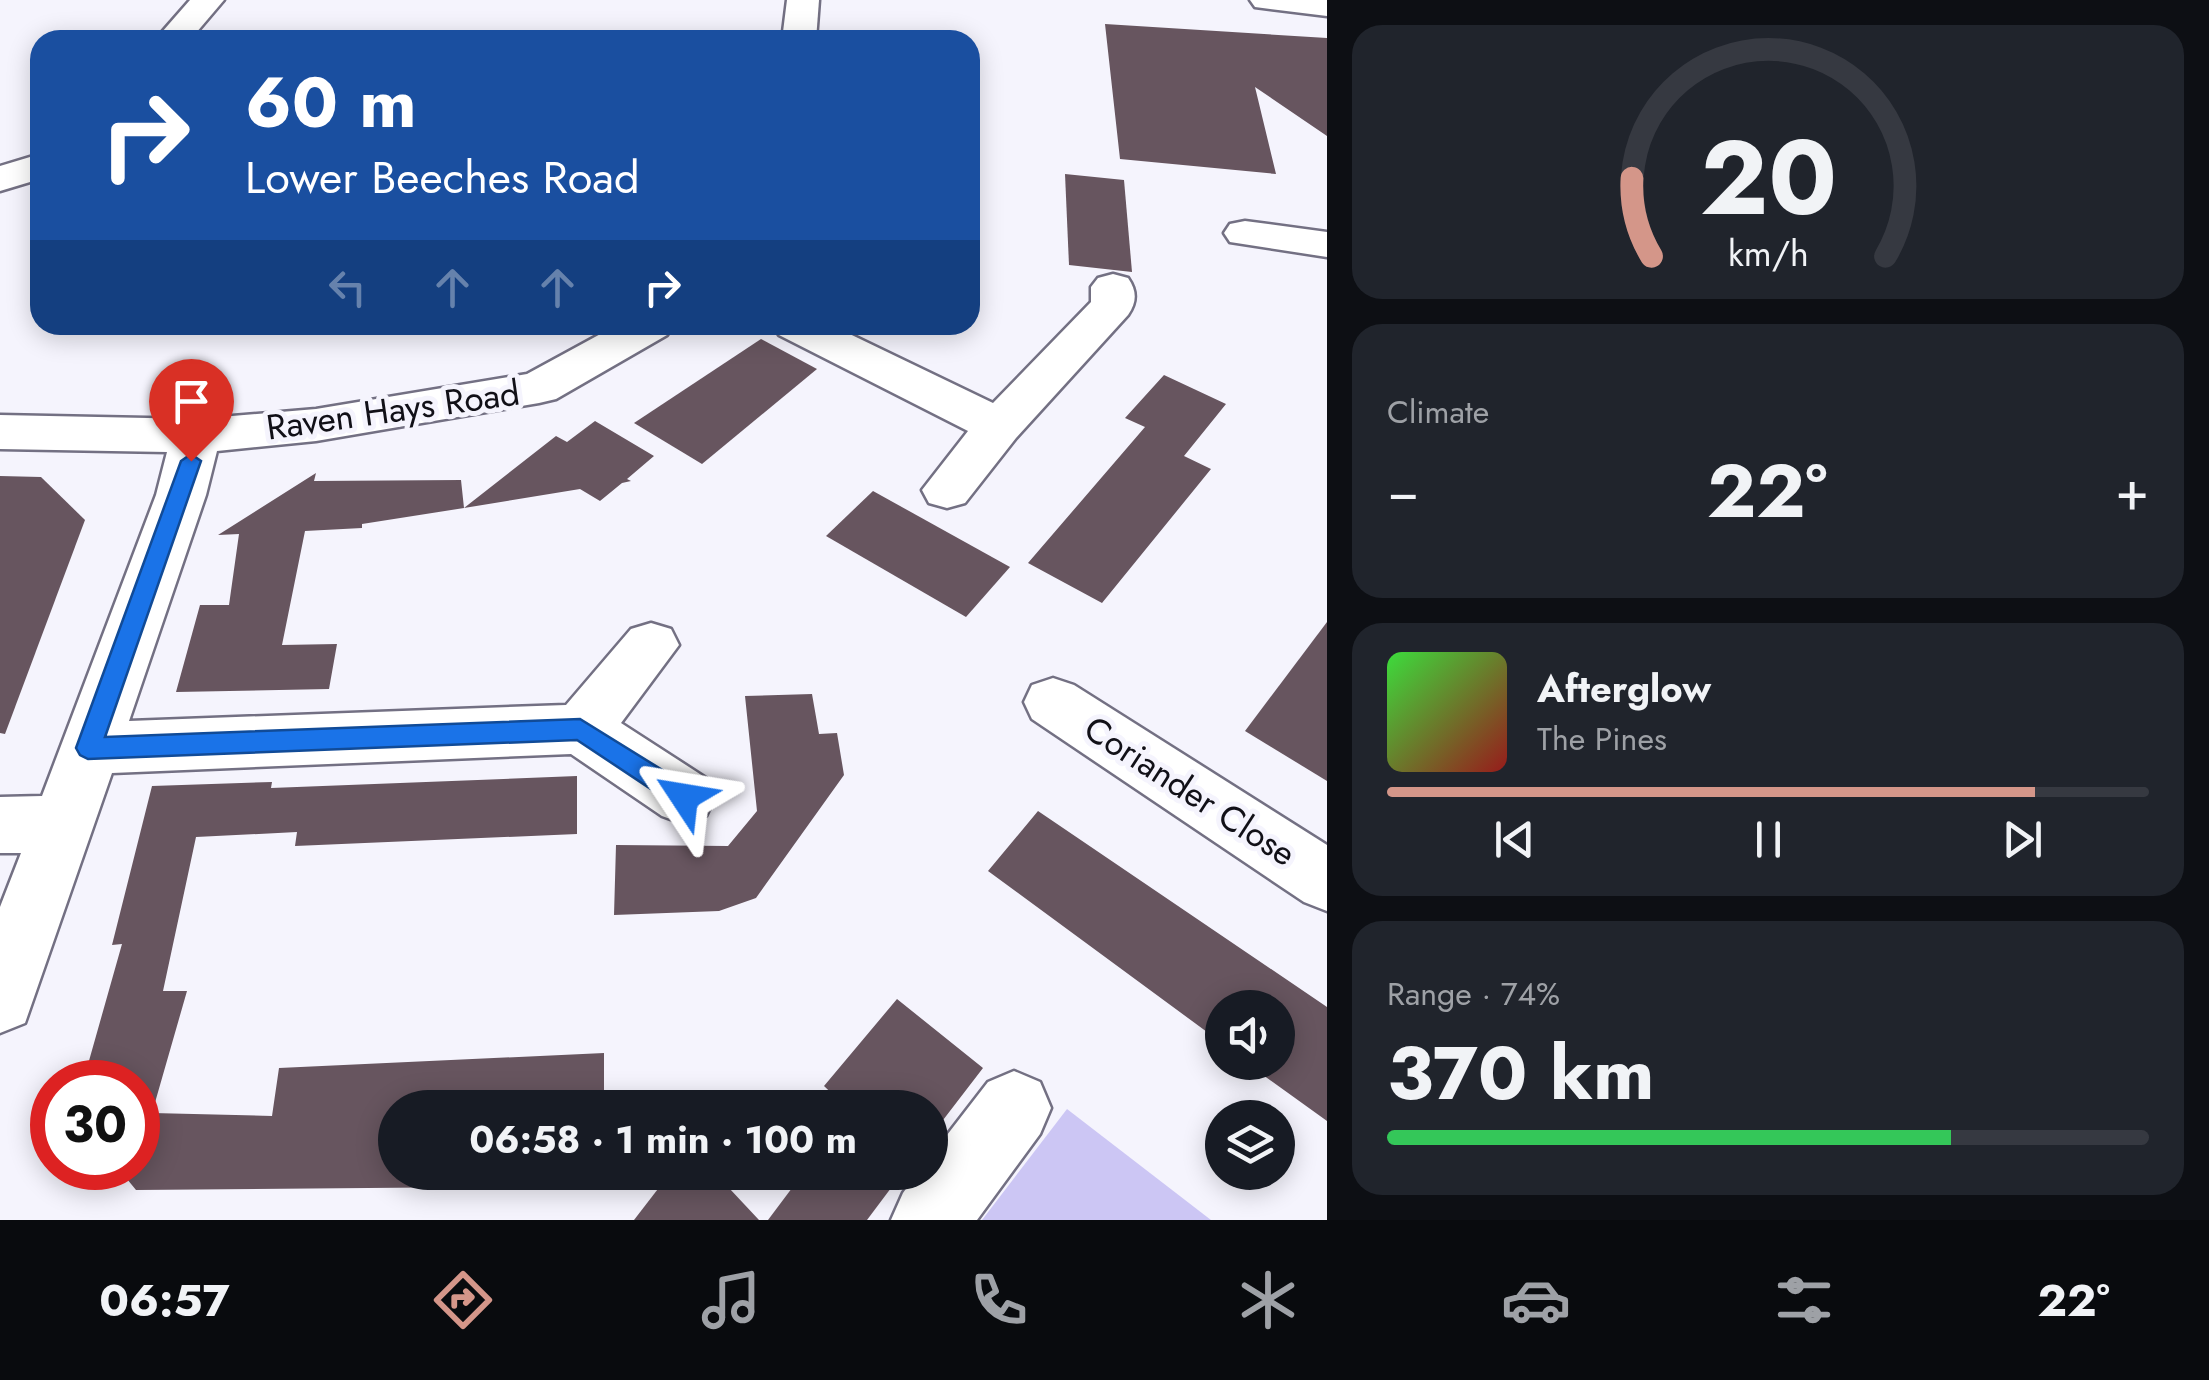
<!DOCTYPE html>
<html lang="en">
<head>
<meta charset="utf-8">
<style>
	:root { --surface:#171b24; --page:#20242c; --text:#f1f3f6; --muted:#9ea1a6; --line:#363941; --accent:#d49689 }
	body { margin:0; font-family:Jost,sans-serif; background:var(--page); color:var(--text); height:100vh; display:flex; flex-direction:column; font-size:38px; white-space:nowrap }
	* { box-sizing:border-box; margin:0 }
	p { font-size:32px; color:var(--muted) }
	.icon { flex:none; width:55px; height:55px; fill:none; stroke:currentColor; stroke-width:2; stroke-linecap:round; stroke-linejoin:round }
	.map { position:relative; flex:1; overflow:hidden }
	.drawer { display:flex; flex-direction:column; gap:25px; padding:25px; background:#0d0f14; width:882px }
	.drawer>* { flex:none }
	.guide { position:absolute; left:30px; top:30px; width:950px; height:305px; border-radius:30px; box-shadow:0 5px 25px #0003; background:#1a4fa0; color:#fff; overflow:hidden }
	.fabs { position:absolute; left:1205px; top:990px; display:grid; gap:20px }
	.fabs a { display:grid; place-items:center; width:90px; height:90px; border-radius:50%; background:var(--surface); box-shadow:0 5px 25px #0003; font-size:50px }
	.speed { position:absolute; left:30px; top:1060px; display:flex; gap:20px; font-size:50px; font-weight:700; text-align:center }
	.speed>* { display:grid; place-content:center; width:130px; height:130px; border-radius:50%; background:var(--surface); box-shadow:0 5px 25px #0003; line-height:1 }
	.speed .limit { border:15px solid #d22; background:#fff; color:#111 }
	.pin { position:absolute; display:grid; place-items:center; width:85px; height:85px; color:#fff; margin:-102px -42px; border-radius:50% 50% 50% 0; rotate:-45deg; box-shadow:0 0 10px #0007 }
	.pin .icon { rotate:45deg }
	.me { position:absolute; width:110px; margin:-55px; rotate:303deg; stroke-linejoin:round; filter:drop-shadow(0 0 8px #0008) }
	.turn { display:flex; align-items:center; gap:35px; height:210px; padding:0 50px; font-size:45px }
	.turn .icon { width:130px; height:130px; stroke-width:2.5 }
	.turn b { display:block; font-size:70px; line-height:85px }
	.lanes { display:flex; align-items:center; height:95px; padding:0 50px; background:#0003; justify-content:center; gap:50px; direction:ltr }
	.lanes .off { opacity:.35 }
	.big { font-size:75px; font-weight:700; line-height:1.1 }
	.drawer .card { flex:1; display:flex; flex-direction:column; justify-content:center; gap:15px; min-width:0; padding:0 35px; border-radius:30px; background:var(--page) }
	.drawer .dial { align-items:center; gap:0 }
	.dial svg { height:260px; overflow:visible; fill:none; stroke:var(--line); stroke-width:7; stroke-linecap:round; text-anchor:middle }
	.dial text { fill:var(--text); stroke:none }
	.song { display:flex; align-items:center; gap:30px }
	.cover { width:120px; height:120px; border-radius:15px; background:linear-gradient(135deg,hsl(120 70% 55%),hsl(0 70% 35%)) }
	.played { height:10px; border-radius:5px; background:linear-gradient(90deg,var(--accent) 85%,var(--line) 85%) }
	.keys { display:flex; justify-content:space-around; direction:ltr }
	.heat { display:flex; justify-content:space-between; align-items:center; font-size:55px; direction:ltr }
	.charge { height:15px; border-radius:8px; background:linear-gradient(90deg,#34c759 74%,var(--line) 0) }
	.trip { position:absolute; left:378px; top:1090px; width:570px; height:100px; border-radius:50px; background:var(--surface); box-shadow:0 5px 25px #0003; font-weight:700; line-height:100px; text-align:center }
	.dock { display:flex; height:160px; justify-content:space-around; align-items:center; background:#090b0e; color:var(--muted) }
	.dock .icon { width:70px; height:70px }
	.dock .selected { color:var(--accent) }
	.dock b { font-size:45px; color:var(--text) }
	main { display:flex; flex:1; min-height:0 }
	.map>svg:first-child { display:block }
	.green { fill:#ccc6f4 }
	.building { fill:#67555f }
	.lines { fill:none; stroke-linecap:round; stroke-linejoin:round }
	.street-casing { stroke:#737083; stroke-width:5 }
	.secondary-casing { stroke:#737083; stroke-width:5 }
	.street { fill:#fff; fill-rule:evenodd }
	.secondary { fill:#fff; fill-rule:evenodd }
	.route { fill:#1a73e8; stroke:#114b97; stroke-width:2.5 }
	.labels { text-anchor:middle; stroke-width:10; stroke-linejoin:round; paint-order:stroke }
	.street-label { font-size:35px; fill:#111017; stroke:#f5f4fd }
</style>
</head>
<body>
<main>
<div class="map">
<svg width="1327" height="1220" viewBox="0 0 1327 1220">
	<rect width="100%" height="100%" fill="#f5f4fd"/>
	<!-- green -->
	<path class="green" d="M1067,1109L1211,1220H982Z"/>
	<!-- building -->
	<g class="building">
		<path d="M1105,24L1327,38V136L1255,87L1276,174L1120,159Z"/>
		<path d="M1065,174L1124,180L1132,272L1069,265Z"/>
		<path d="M761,339L817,369L702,464L634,423Z"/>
		<path d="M1164,375L1226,404L1184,456L1211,469L1102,603L1028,563L1145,427L1125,418Z"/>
		<path d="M595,421L654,456L627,479L631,481L622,483L600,501L580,489L464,508L556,436L567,442Z"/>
		<path d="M316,473L314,481L461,480L464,508L362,524V528L305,531L282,645L337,644L329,689L176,692L200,605H229L239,534L218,535Z"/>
		<path d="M0,476L41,477L85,520L5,734L0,733Z"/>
		<path d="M873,491L1010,567L966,617L826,536Z"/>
		<path d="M1327,622V781L1245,731Z"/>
		<path d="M812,694L819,734L837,733L844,775L756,898L719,911L614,915L616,845L728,846L757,811L745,696Z"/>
		<path d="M577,776V834L295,846L297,832L196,837L163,991H187L152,1113L272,1116L279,1068L604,1053V1108H395V1172H604V1186L136,1190L118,1168H138V1082H83L122,944L112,945L152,786L272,782L271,788Z"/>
		<path d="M1038,811L1327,1007V1121L1249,1065L1278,1062V1008H1222V1043L988,871Z"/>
		<path d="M897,999L983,1068L930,1137V1108H847L824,1086Z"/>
		<path d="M671,1172H714L759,1220H634Z"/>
		<path d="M804,1172H903L867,1220H768Z"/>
	</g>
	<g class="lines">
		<defs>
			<g id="street">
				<path d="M190,0H224L190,40H155Z"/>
				<path d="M787,0H819L816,40H782Z"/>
				<path d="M40,154V179L0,191V166Z"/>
				<path d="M1245,221L1327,232V257L1230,242L1224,233L1230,224Z"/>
				<path d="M1113,274L1128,278C1137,291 1137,302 1128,315L1016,438L965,503L947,508L929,503L922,490L968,431L779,335L773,325H831L993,403L1091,302V287L1098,278Z"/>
				<path d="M617,325H673L667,335L556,399L539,403L316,441L217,451L206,495L129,721L566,705L631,629L651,623L671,629L679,645L621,723L706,778L715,797L706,816L684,824L662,816L571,754L112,773L25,1023L0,1033V907L21,853H0V797L42,796L156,495L167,452L0,449V415L196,419L316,409L527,374Z"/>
				<path d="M1053,678L1074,685L1327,845V911L1304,902L1032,719L1024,702L1032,685Z"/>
				<path d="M1014,1071L1040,1082L1051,1108L1040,1134L977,1220H891L903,1193L918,1172H930V1157L988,1082Z"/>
			</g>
			<path id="secondary" d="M1250,0H1327V16L1255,7Z"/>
		</defs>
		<!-- street casing -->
		<use href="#street" class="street-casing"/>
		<!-- secondary casing -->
		<use href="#secondary" class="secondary-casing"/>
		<!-- street -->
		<use href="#street" class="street"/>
		<!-- secondary -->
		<use href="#secondary" class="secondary"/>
	</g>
	<!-- route -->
	<path class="route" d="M191,454L201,461L105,737L580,719L693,789L697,797L693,805L684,808L675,805L577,740L88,759L80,755L76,748L181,461Z"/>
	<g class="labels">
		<!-- street labels -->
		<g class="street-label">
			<text transform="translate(393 410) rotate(-8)" y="12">Raven Hays Road</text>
			<text transform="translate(1190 791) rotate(33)" y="12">Coriander Close</text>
		</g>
	</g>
</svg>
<div class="fabs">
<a><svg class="icon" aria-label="sound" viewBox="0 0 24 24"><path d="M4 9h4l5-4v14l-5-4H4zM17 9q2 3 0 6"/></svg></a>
<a><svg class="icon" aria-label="layers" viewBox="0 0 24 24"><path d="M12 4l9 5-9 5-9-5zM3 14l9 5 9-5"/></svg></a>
</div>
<div class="speed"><div class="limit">30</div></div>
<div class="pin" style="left:191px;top:461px;background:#d93025"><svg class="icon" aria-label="arrive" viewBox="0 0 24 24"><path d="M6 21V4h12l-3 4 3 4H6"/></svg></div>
<svg class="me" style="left:684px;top:797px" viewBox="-20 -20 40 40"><path d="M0-17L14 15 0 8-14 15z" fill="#1a73e8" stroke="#fff" stroke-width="4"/></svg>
<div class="trip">06:58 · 1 min · 100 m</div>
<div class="guide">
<div class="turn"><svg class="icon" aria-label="right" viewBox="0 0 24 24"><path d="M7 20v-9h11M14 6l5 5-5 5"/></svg><div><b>60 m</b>Lower Beeches Road</div></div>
<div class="lanes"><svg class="icon off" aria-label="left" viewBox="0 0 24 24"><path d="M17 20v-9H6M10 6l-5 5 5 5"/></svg><svg class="icon off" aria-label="ahead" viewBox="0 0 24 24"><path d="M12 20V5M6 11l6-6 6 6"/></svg><svg class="icon off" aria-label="ahead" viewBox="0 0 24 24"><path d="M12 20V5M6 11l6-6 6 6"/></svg><svg class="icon" aria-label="right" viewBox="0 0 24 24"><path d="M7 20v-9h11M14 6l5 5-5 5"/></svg></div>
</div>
</div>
<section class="drawer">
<div class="card dial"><svg viewBox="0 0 100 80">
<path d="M14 69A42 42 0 1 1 86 69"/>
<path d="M14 69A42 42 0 0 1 8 45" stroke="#d49689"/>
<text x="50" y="56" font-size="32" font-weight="700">20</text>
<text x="50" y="72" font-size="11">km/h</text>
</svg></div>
<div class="card"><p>Climate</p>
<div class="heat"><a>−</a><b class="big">22°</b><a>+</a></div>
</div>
<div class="card">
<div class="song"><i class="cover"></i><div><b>Afterglow</b><p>The Pines</p></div></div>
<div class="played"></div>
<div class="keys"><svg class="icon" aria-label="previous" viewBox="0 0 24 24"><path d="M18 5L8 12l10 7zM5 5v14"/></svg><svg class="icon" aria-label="pause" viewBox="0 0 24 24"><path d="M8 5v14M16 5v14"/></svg><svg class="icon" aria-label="next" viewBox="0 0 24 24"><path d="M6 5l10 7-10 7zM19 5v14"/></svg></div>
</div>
<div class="card"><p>Range · 74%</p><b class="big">370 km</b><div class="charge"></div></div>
</section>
</main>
<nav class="dock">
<b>06:57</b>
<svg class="icon selected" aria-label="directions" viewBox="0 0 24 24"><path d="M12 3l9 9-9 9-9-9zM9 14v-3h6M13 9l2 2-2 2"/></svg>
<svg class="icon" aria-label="music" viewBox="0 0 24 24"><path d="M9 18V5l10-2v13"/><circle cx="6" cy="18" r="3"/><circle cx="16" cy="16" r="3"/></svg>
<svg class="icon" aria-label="phone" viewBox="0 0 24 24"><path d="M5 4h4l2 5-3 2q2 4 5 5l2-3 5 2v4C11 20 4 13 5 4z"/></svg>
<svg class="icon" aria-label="climate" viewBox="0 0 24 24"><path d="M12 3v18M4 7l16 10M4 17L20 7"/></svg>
<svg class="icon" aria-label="car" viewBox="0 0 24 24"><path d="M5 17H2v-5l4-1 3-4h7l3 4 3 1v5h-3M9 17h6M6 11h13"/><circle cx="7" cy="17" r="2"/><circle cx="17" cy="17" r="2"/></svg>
<svg class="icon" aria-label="filters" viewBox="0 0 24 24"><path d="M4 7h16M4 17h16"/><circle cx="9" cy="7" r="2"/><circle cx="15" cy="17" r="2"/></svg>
<b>22°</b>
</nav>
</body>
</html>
